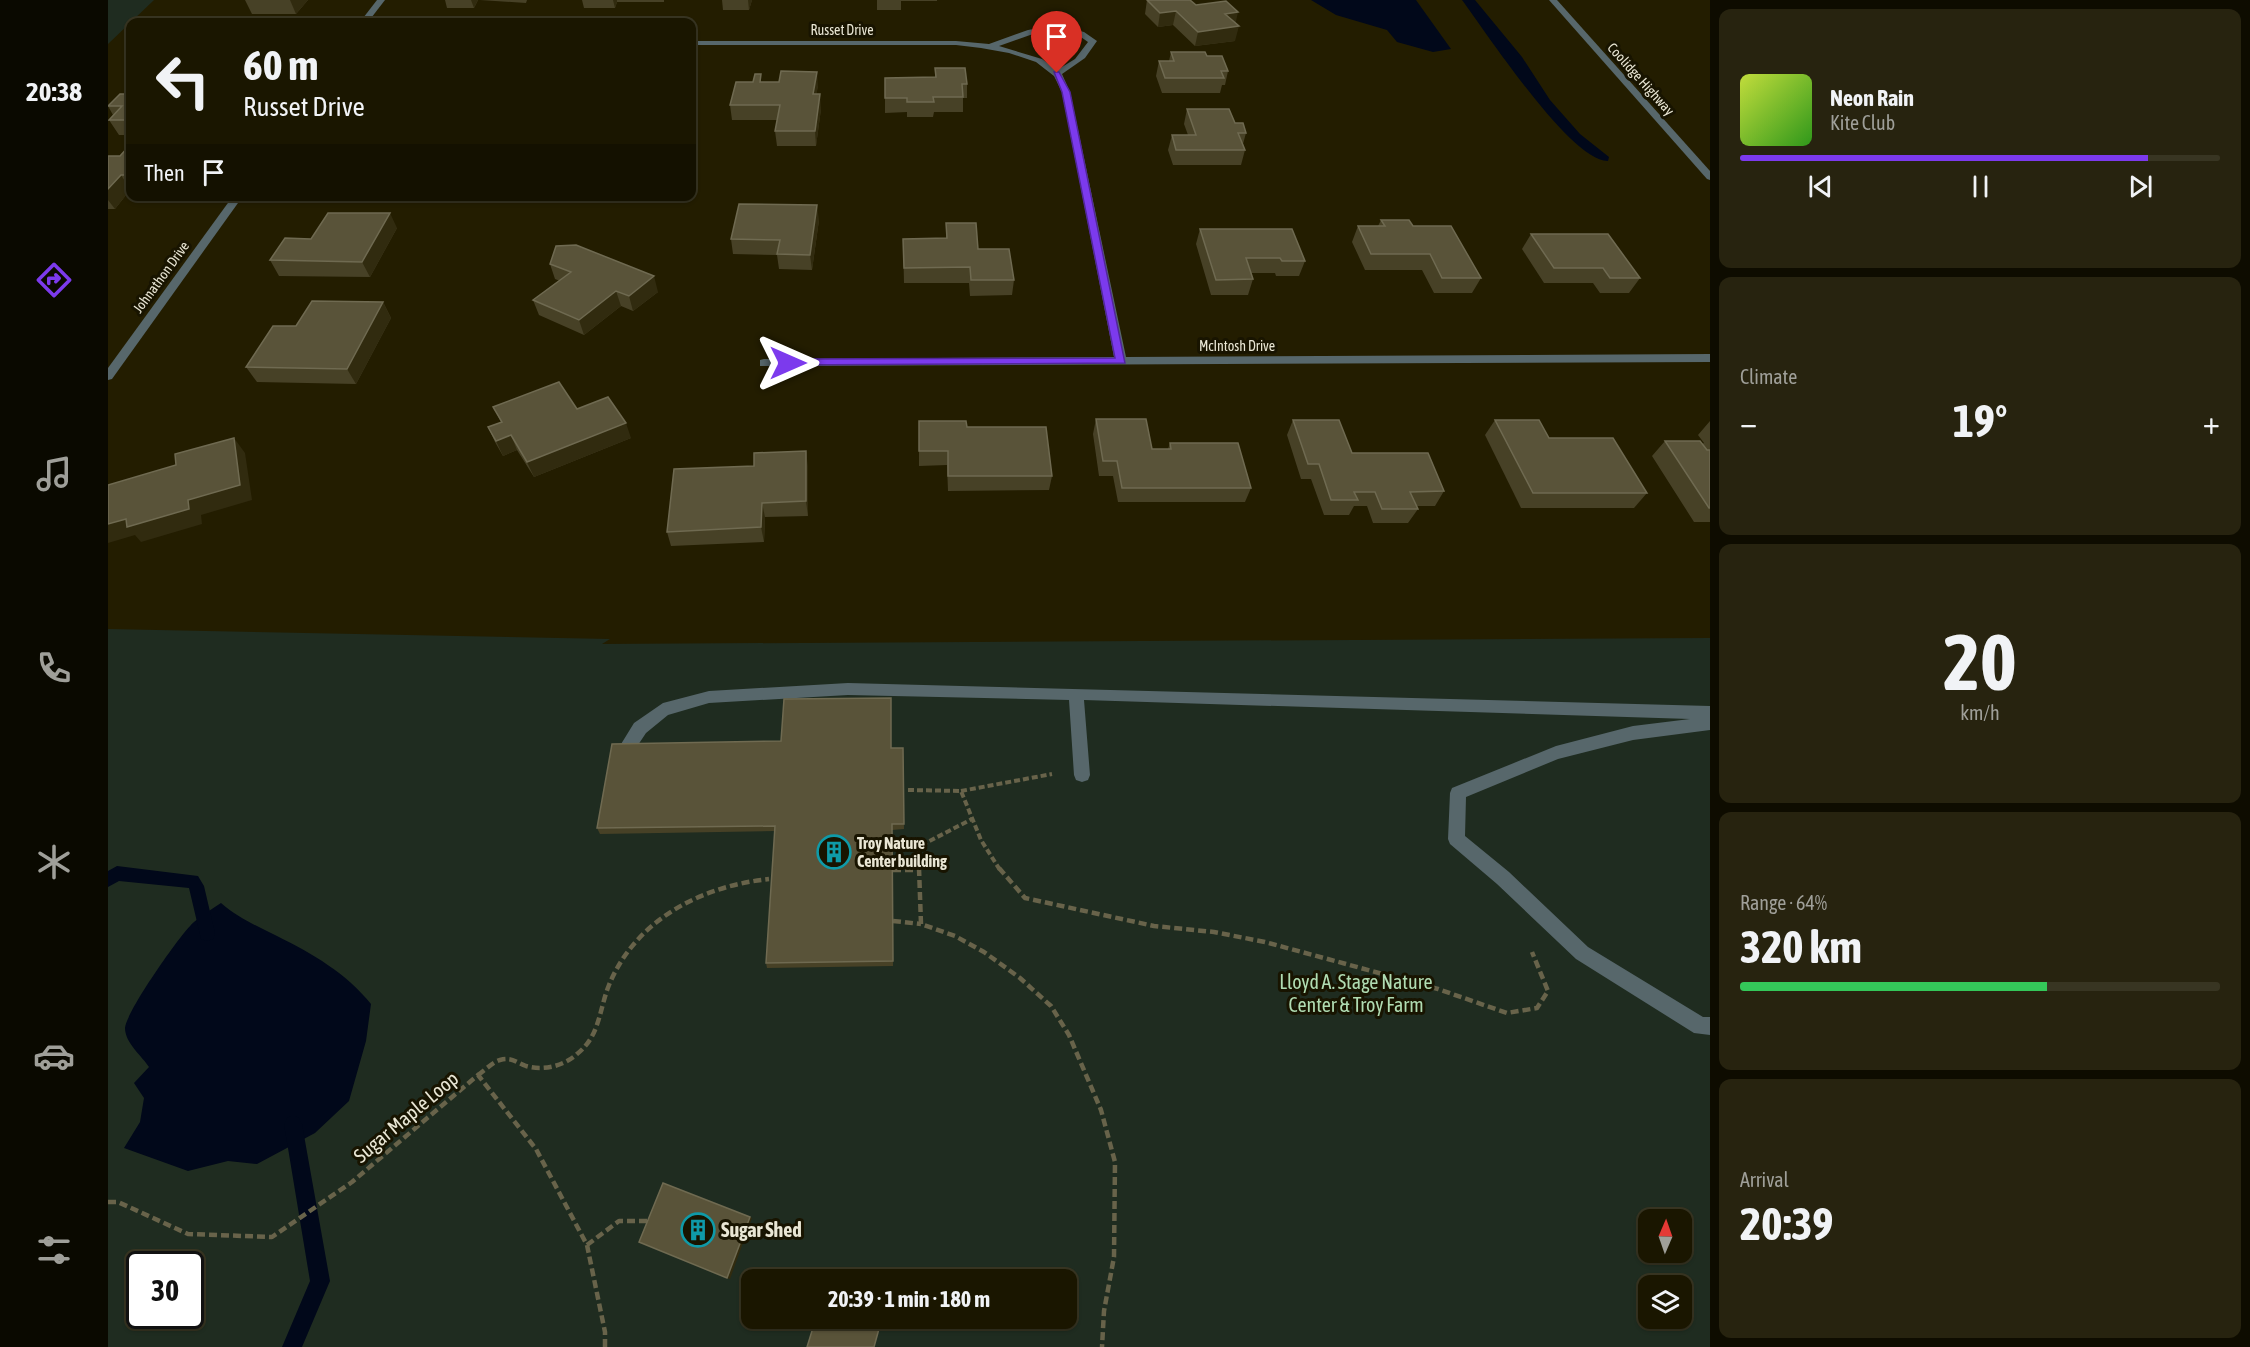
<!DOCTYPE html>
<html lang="en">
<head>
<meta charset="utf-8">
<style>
	:root { --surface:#1a1600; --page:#27230f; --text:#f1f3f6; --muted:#9f9f99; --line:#383522; --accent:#7c3aed }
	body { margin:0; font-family:"Asap Condensed",sans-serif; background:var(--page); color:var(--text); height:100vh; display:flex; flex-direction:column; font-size:22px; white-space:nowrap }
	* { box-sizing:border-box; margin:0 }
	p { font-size:20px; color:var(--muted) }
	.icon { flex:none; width:33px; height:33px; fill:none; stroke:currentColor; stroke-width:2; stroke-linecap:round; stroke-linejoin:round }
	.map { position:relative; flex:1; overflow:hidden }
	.side { display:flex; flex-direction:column; gap:9px; padding:9px; background:#0e0c00; width:540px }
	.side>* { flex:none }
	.guide { position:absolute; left:18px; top:18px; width:570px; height:183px; border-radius:12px; box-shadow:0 2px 4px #0004,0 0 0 2px var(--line); background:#1a1600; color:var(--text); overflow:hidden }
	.needle { width:39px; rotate:2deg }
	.buttons { position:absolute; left:1530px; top:1209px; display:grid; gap:12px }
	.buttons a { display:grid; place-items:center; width:54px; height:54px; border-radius:12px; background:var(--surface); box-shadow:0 2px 4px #0004,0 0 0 2px var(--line); font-size:30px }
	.speed { position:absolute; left:18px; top:1251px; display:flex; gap:12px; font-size:30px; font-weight:700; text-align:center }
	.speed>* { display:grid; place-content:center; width:78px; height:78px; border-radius:50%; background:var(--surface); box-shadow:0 2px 4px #0004,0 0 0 2px var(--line); line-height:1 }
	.speed .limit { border:3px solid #111; border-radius:9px; background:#fff; color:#111 }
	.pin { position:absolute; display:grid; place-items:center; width:51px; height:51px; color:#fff; margin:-62px -26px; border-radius:50% 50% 50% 0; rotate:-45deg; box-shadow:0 0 6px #0007 }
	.pin .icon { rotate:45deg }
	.me { position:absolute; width:66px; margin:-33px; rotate:90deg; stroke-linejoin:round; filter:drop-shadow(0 0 4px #0008) }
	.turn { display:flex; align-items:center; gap:21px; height:126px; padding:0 18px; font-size:27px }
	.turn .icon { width:78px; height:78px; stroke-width:2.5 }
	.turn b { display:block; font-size:42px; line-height:51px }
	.then { display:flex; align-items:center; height:57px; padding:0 18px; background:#0003; gap:12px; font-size:22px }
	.big { font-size:45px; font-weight:700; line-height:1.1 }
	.side .widget { flex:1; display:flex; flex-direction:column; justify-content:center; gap:9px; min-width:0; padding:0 21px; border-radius:12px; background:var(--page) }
	.side .dial { align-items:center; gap:0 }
	.dial b { font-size:78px; line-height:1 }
	.song { display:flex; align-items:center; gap:18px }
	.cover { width:72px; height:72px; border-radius:9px; background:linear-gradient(135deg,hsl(70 70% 55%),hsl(110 70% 35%)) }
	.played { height:6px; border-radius:3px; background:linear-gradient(90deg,var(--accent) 85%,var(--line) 85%) }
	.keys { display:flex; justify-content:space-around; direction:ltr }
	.heat { display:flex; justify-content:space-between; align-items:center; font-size:33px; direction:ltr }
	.charge { height:9px; border-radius:4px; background:linear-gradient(90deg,#34c759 64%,var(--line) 0) }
	.trip { position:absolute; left:633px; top:1269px; width:336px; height:60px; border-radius:12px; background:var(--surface); box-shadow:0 2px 4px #0004,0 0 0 2px var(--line); font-weight:700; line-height:60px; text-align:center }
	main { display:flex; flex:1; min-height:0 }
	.tabs { display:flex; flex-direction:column; width:108px; justify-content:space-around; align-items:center; background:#0a0900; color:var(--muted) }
	.tabs .icon { width:42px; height:42px }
	.tabs .on { color:var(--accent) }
	.tabs b { font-size:27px; color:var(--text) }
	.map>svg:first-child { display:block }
	.green { fill:#1f2c20; fill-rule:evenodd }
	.water { fill:#01081a }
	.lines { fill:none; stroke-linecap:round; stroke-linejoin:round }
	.stream { fill:#01081a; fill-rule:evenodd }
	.path-far1 { stroke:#68634a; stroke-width:4; stroke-dasharray:6 3; stroke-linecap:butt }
	.path { stroke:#68634a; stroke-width:4.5; stroke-dasharray:8 4; stroke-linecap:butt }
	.minor { fill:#57676b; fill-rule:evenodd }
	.wall { fill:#474126 }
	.shaded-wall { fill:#312b0f }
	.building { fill:#595339; stroke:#6f6a51; stroke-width:1.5 }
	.route { fill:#7c3aed; stroke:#51269a; stroke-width:1.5 }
	.labels { text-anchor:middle; stroke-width:6; stroke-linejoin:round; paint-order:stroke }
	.far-street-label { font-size:14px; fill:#e9e6d4; stroke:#181400 }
	.poi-label { font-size:16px; font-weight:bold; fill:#e9e6d4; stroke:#181400; text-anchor:start }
	.near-park-label { font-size:20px; fill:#b0dcb2; stroke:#181400 }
	.near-street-label { font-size:20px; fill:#e9e6d4; stroke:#181400 }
	.near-poi-label { font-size:20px; font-weight:bold; fill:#e9e6d4; stroke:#181400; text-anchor:start }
</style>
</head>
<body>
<main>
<nav class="tabs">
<b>20:38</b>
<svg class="icon on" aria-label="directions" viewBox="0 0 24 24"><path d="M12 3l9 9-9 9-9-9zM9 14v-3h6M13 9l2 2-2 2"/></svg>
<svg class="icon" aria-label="music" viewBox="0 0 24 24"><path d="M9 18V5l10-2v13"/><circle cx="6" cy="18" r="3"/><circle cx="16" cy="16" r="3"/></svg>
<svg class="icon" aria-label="phone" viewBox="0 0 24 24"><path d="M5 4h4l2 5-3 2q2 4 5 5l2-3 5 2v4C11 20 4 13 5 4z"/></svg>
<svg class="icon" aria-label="climate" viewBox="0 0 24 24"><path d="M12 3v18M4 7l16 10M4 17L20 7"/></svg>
<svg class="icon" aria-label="car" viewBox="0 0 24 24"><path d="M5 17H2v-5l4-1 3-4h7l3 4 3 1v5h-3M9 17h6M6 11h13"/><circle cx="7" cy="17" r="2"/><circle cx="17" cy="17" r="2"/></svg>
<svg class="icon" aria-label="filters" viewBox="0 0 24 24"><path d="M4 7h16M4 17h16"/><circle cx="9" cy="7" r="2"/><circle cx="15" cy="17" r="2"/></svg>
</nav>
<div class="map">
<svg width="1602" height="1347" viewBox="0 0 1602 1347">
	<rect width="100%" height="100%" fill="#231d00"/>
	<!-- green -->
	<g class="green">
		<path d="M0,0H46L0,44Z"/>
		<path d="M0,629L502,639L494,644L1602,638V1347H0ZM1540,1220H1574V1252H1540ZM32,1264H82V1316H32ZM644,1280H958V1318H644ZM1540,1286H1574V1318H1540Z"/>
	</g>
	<!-- water -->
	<g class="water">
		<path d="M1203,0H1308L1343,49L1325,52L1289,42L1279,30L1228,15Z"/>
		<path d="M1354,0H1367L1414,57L1442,100L1472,134L1501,157L1500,161C1463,162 1378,32 1354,0Z"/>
		<path d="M113,903C130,918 149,926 169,936C205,954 238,973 263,1004L258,1041L241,1101L207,1133L149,1164L120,1161L80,1171L16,1148L32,1122L36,1098L26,1083L41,1067C34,1056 17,1043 17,1028C18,1012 73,933 86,922C94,915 104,909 113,903Z"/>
	</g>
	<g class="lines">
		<!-- stream -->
		<g class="stream">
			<path d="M9,866L90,876L96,886L107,933L105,939L99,941L93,939L81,888L11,881L0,887V871Z"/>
			<path d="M185,1115L191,1118L194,1124L222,1281L194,1347H174L202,1281L176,1124L179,1118Z"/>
		</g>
		<!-- path-far1 -->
		<g class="path-far1">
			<path d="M800,790L853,791L873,840L892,870"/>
			<path d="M853,791L944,774"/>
			<path d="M811,870L810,847L864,819"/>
		</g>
		<!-- path -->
		<g class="path">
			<path d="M811,868L813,924L847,936L876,952L912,978L943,1006L961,1035L993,1110L1007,1162L1006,1257L996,1311L994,1347"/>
			<path d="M891,868L917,898L1046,926L1106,932L1157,942L1330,989L1399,1013L1429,1008L1440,991L1424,952"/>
			<path d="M785,870H811"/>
			<path d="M785,921L813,924"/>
			<path d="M370,1075C377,1070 385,1062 392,1060C404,1057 407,1062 418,1066C435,1071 456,1066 469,1054C492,1036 491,1010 501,985C528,919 594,886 661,879"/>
			<path d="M0,1202H10L80,1234L164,1237L244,1182L370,1075L428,1149L479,1245L497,1332V1347"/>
			<path d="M479,1245L511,1221H541"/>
		</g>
		<!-- minor -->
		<g class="minor">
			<path d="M269,0H277L260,22H252Z"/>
			<path d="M1441,0H1449L1602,171V180L1599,179Z"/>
			<path d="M948,25L976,32L989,41L977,58L954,74L962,92L1018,357L1602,354V362L652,366V360L656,359L1006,357L954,92L946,76L928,62L901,53L873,48L848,45H584V41H848L881,44L920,30ZM948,30L970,35L980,42L967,59L949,70L934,59L891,46L925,34Z"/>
			<path d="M125,196H135L4,379L0,380V368Z"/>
			<path d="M740,683L1602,706V730L1525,740L1450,759L1358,797L1357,836L1401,872L1480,947L1595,1017H1602V1035L1586,1033L1468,959L1389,884L1342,844L1340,839L1342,793L1344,788L1448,746L1525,726L1582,719L976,700L982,775L980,780L974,782L968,780L966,775L961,700L740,695L601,703L560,715L538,733L524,754L518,756L512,754L510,749L526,723L555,703L601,691Z"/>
		</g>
	</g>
	<!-- wall -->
	<g class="wall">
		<path d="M137,0H200L188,14H144Z"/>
		<path d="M337,0H370L366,8H339Z"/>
		<path d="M372,0H419L418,3Z"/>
		<path d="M474,0H556V2H509L507,8H476Z"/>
		<path d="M614,0H644L641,10H615Z"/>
		<path d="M769,0H829V1H793V10H769Z"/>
		<path d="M1039,0L1088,5L1127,24V41L1087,46L1065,25L1050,27L1037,14Z"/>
		<path d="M1063,52L1099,56L1120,71L1117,85H1114L1112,93H1054L1048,76L1051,61H1061Z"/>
		<path d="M827,68L859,84V98H855V112H826L825,117H799V112L777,113V78L827,77Z"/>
		<path d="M654,82L710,86L708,94L713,109L708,146H669L667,131L669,120H624L622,105Z"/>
		<path d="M22,94V135H11L1,120L5,115L0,106Z"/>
		<path d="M1079,109L1127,123L1138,133L1135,144L1137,150L1133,165H1065L1060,150L1064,135H1080L1076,124Z"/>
		<path d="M22,146V190L7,209H0V156H12Z"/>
		<path d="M711,220L704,270L671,269L669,255L625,254L623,239Z"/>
		<path d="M1273,220L1305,226L1373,278L1364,293H1326L1314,270H1257L1244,242L1250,226H1270Z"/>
		<path d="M838,223L906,280L904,295L862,296L861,283H796L795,239L838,238Z"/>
		<path d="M289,228L262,277L171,276L162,260L203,239Z"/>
		<path d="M1092,229L1197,261L1191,276H1168L1167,273H1143L1145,279L1140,295H1103L1088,244Z"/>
		<path d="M1423,234L1532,278L1521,293H1492L1485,283H1436L1414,249Z"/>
		<path d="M442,264L550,292L525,311L513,306L476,335L431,315L425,300L452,281L447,279Z"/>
		<path d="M275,302L283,318L248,384L149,382L138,367L188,326Z"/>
		<path d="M385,407L469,409L523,438L426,477L409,450L395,456L387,442L380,427L393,422Z"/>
		<path d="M988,419L1044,449H1060L1062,443L1143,488L1137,502H1010L1005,476H991L985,434Z"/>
		<path d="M1185,420L1244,453L1336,491L1327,506H1309L1310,509L1300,523H1265L1259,506H1246L1241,515H1216L1203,479H1193L1179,435Z"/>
		<path d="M1387,420L1441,438L1539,493L1526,508H1413L1377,435Z"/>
		<path d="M811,421L859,427L944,476L941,490L840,491L839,465L811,466Z"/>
		<path d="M1602,421V522H1586L1544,456L1557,441L1594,444L1596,443L1590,435Z"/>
		<path d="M700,466V516L657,517L656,542L563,546L559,532Z"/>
		<path d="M783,748H795L796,829L784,830L785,966L659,968L658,963L667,831L492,834L489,828Z"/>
	</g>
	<!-- shaded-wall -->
	<g class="shaded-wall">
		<path d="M182,0H200L188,14Z"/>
		<path d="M363,0H370L366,8Z"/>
		<path d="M505,0H509V2L507,8Z"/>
		<path d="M640,0H644L641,10Z"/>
		<path d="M1068,11L1065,25L1050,27L1052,13Z"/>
		<path d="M1130,12L1127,26L1117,14Z"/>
		<path d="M1131,26L1127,41L1087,46L1090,32Z"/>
		<path d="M709,72L710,86L706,109L705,94Z"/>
		<path d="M712,94L713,109L708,146L707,131Z"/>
		<path d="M13,175L22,189V190L7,209L0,200V189Z"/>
		<path d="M709,205L711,220L704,270L702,255Z"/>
		<path d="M282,213L289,228L262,277L254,262Z"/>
		<path d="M546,276L550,292L525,311L521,296Z"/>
		<path d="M508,291L513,306L476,335L471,320Z"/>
		<path d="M275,302L283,318L248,384L239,369Z"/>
		<path d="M518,423L523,438L426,477L419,462Z"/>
		<path d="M403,435L409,450L395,456L388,441Z"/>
		<path d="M126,438L137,453L144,500L93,515L94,524L33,542L27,535L0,543V524L80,500Z"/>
		<path d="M698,451L700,466V516L698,501Z"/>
		<path d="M654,503L657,517L656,542L653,527Z"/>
		<path d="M642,1217L644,1218L622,1279L619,1278Z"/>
	</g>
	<!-- building -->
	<g class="building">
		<path d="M1039,0H1082L1088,5L1118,1L1130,12L1117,14L1131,26L1090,32L1068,11L1052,13Z"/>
		<path d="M1063,52H1097L1099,56H1114L1120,71H1113L1116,78H1057L1051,61H1066Z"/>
		<path d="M827,68H857L859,84H854L855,97H825L826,102H799V98H777V78L828,77Z"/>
		<path d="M673,71L709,72L705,94H712L707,131H667L672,105H622L628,82H645L647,74H653L652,82H671Z"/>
		<path d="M12,94H22V120H1L14,106H0Z"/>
		<path d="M1079,109H1121L1127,123H1135L1138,133H1130L1137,150H1068L1064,135H1088Z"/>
		<path d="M21,146H22V175H13L0,189V156H12Z"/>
		<path d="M631,204L709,205L702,255L669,254L672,240L623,239Z"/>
		<path d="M220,213H282L254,262L162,260L177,238L203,239Z"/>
		<path d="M1273,220H1301L1305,226H1343L1373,278H1334L1322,254H1263L1250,226H1277Z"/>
		<path d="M838,223H868L870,249H901L906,280H863L862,267L796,268L795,239L839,238Z"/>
		<path d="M1092,229H1184L1197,261H1174L1172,258H1138L1145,279L1108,280Z"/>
		<path d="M1423,234H1500L1532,278H1502L1495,268H1446Z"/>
		<path d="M468,245L546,276L521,296L508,291L471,320L425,300L463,272L442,264L448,246Z"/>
		<path d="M204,301L275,302L239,369L138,367L165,326H188Z"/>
		<path d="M451,382L469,409L500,397L518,423L419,462L403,435L388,441L380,427L394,422L385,407Z"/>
		<path d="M988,419H1038L1044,449H1063L1062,443H1130L1143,488H1014L1009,461H995Z"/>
		<path d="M1185,420H1231L1244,453H1320L1336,491L1302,492L1310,509H1274L1267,492H1246L1250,500H1223L1211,464H1200Z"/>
		<path d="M1387,420H1431L1441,438H1505L1539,493H1425Z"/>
		<path d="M811,421H858L859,427H938L944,476H840V451H811Z"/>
		<path d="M126,438L132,485L80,500L81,509L19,527L18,519L0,524V485L68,465L67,454Z"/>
		<path d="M1557,441H1592L1599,450H1602V508H1601Z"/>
		<path d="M698,451V501L654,503L653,527L559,532L566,469L646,466V453Z"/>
		<path d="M783,698V748H795L796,824H784L785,961L658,963L667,826L489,828L504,744L673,741L676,699Z"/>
		<path d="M555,1183L642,1217L619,1278L531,1242Z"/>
		<path d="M732,1270L757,1280H729Z"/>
		<path d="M708,1318H774L766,1347H699Z"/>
	</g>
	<!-- route -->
	<path class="route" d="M946,72H951L962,92L1017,363L676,365V360L680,359L1007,358L954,92Z"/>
	<!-- icons -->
	<defs>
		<symbol id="building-ring" viewBox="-11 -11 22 22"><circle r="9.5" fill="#181400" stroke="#0f9aa8" stroke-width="1.5"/><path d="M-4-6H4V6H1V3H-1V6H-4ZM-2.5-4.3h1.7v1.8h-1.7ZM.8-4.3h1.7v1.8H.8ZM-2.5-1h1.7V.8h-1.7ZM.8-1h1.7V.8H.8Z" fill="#0f9aa8"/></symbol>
	</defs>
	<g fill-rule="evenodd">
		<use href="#building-ring" x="707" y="833" width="38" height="38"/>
		<use href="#building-ring" x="571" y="1211" width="38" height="38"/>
	</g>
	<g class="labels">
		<!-- far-street labels -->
		<g class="far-street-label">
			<text x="734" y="35">Russet Drive</text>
			<text transform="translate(1533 79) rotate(48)" y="5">Coolidge Highway</text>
			<text transform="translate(53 277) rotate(-54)" y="5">Johnathon Drive</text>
			<text x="1129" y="351">McIntosh Drive</text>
		</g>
		<!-- poi labels -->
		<g class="poi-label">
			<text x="749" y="849">Troy Nature<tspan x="749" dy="18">Center building</tspan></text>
		</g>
		<!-- near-park labels -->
		<g class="near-park-label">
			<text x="1248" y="989">Lloyd A. Stage Nature<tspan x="1248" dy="23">Center &amp; Troy Farm</tspan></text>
		</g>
		<!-- near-street labels -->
		<g class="near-street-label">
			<text transform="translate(298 1117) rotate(-40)" y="7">Sugar Maple Loop</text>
		</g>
		<!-- near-poi labels -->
		<g class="near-poi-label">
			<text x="613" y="1237">Sugar Shed</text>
		</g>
	</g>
</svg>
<div class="buttons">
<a><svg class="needle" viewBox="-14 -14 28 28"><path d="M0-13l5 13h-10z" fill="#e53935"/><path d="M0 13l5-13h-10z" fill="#9f9f99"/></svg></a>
<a><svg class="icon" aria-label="layers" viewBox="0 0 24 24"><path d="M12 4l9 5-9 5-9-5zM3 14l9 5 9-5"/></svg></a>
</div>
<div class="speed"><div class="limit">30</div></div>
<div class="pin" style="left:949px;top:73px;background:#d93025"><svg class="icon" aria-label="arrive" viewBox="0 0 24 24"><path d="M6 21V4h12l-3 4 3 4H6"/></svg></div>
<svg class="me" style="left:680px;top:363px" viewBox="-20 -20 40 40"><path d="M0-17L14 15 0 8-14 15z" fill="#7c3aed" stroke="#fff" stroke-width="4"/></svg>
<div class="trip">20:39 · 1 min · 180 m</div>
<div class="guide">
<div class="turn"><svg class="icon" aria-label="left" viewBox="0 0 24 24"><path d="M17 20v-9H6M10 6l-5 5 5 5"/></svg><div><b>60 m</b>Russet Drive</div></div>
<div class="then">Then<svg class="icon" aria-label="arrive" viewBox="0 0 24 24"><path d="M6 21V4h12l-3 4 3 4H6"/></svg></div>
</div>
</div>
<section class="side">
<div class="widget">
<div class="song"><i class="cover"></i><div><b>Neon Rain</b><p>Kite Club</p></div></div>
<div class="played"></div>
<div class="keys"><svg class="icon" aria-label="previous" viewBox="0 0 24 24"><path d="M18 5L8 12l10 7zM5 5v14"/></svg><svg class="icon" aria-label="pause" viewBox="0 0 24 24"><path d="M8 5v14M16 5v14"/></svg><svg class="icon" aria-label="next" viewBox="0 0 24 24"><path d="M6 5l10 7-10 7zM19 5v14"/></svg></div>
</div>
<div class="widget"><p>Climate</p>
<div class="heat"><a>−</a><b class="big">19°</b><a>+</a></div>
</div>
<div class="widget dial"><b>20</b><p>km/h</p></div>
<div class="widget"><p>Range · 64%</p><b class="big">320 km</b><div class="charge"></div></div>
<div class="widget"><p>Arrival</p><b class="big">20:39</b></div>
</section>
</main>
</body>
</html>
